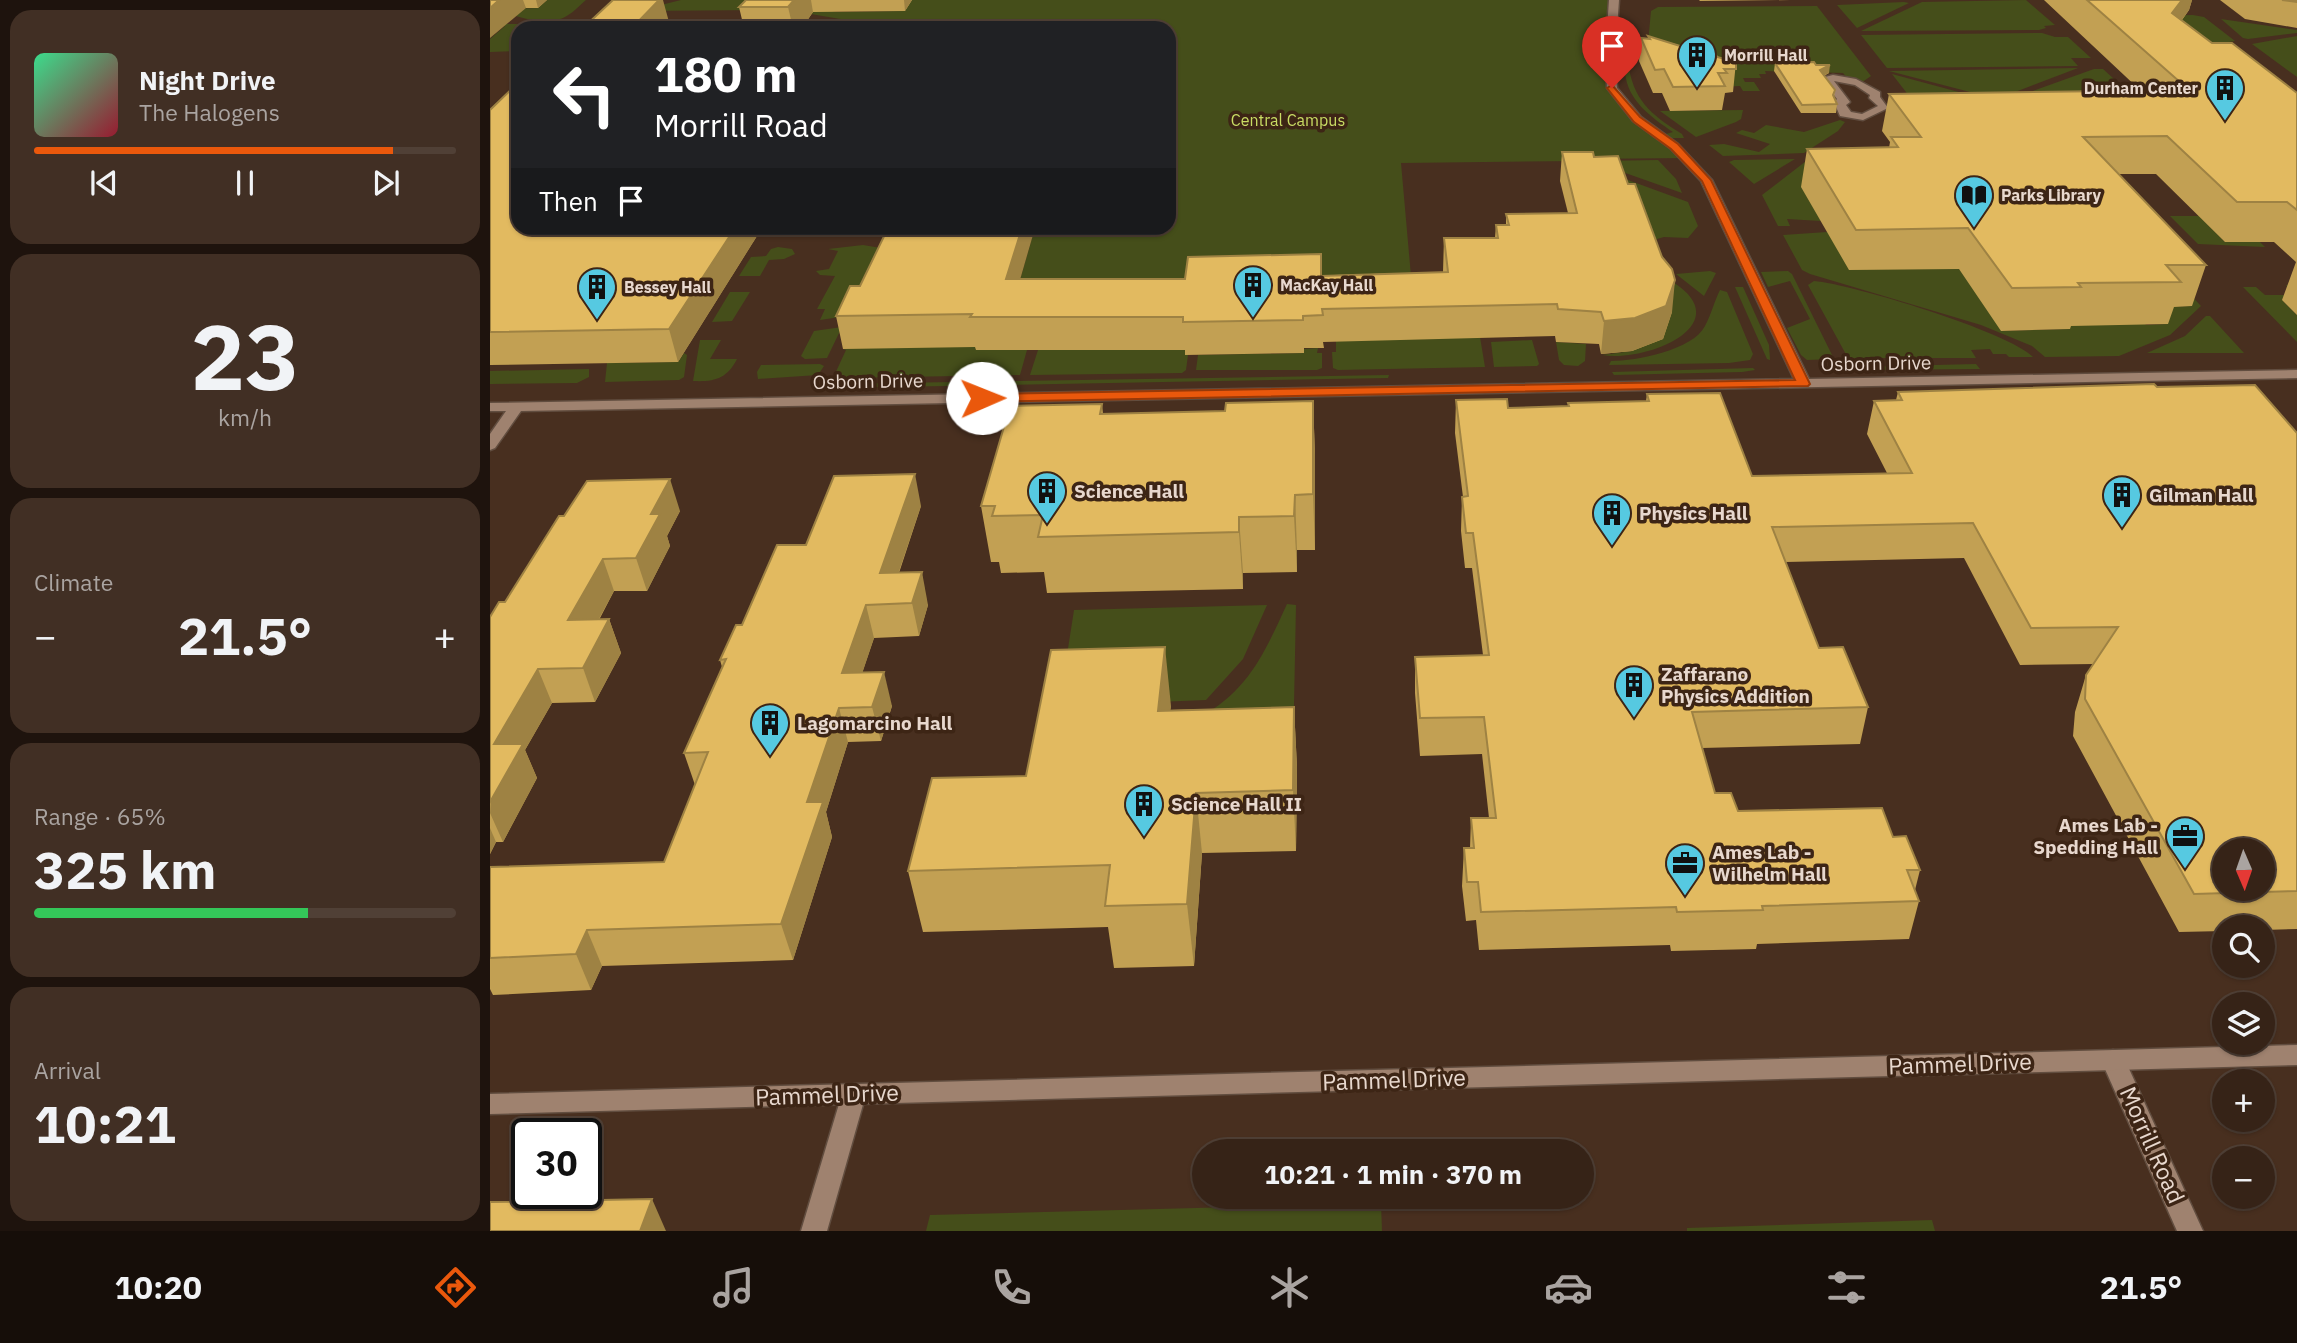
<!DOCTYPE html>
<html lang="en">
<head>
<meta charset="utf-8">
<style>
	:root { --surface:#362317; --page:#412f24; --text:#f1f3f6; --muted:#aaa4a1; --line:#504036; --accent:#ea580c }
	body { margin:0; font-family:"IBM Plex Sans",sans-serif; background:var(--page); color:var(--text); height:100vh; display:flex; flex-direction:column; font-size:26px; white-space:nowrap }
	* { box-sizing:border-box; margin:0 }
	p { font-size:23px; color:var(--muted) }
	.icon { flex:none; width:38px; height:38px; fill:none; stroke:currentColor; stroke-width:2; stroke-linecap:round; stroke-linejoin:round }
	.map { position:relative; flex:1; overflow:hidden }
	.side { display:flex; flex-direction:column; gap:10px; padding:10px; background:#1e130d; width:490px }
	.side>* { flex:none }
	.hud { position:absolute; left:21px; top:21px; width:665px; height:214px; border-radius:21px; box-shadow:0 2px 5px #0004,0 0 0 2px var(--line); background:#202124; color:#fff; overflow:hidden }
	.needle { width:46px; rotate:178deg }
	.tools { position:absolute; left:1722px; top:838px; display:grid; gap:14px }
	.tools a { display:grid; place-items:center; width:63px; height:63px; border-radius:50%; background:var(--surface); box-shadow:0 2px 5px #0004,0 0 0 2px var(--line); font-size:35px }
	.speed { position:absolute; left:21px; top:1118px; display:flex; gap:14px; font-size:35px; font-weight:700; text-align:center }
	.speed>* { display:grid; place-content:center; width:91px; height:91px; border-radius:50%; background:var(--surface); box-shadow:0 2px 5px #0004,0 0 0 2px var(--line); line-height:1 }
	.speed .limit { border:4px solid #111; border-radius:10px; background:#fff; color:#111 }
	.pin { position:absolute; display:grid; place-items:center; width:60px; height:60px; color:#fff; margin:-72px -30px; border-radius:50% 50% 50% 0; rotate:-45deg; box-shadow:0 0 7px #0007 }
	.pin .icon { rotate:45deg }
	.me { position:absolute; width:77px; margin:-38px; rotate:89deg; stroke-linejoin:round; filter:drop-shadow(0 0 5px #0008) }
	.turn { display:flex; align-items:center; gap:24px; height:147px; padding:0 28px; font-size:32px }
	.turn .icon { width:91px; height:91px; stroke-width:2.5 }
	.turn b { display:block; font-size:49px; line-height:60px }
	.then { display:flex; align-items:center; height:66px; padding:0 28px; background:#0003; gap:14px; font-size:26px }
	.big { font-size:52px; font-weight:700; line-height:1.1 }
	.side .widget { flex:1; display:flex; flex-direction:column; justify-content:center; gap:10px; min-width:0; padding:0 24px; border-radius:21px; background:var(--page) }
	.side .dial { align-items:center; gap:0 }
	.dial b { font-size:91px; line-height:1 }
	.song { display:flex; align-items:center; gap:21px }
	.cover { width:84px; height:84px; border-radius:10px; background:linear-gradient(135deg,hsl(150 70% 55%),hsl(350 70% 35%)) }
	.played { height:7px; border-radius:4px; background:linear-gradient(90deg,var(--accent) 85%,var(--line) 85%) }
	.keys { display:flex; justify-content:space-around; direction:ltr }
	.heat { display:flex; justify-content:space-between; align-items:center; font-size:38px; direction:ltr }
	.charge { height:10px; border-radius:5px; background:linear-gradient(90deg,#34c759 65%,var(--line) 0) }
	.trip { position:absolute; left:702px; top:1139px; width:402px; height:70px; border-radius:35px; background:var(--surface); box-shadow:0 2px 5px #0004,0 0 0 2px var(--line); font-weight:700; line-height:70px; text-align:center }
	.menu { display:flex; height:112px; justify-content:space-around; align-items:center; background:#160e09; color:var(--muted) }
	.menu .icon { width:49px; height:49px }
	.menu .on { color:var(--accent) }
	.menu b { font-size:32px; color:var(--text) }
	main { display:flex; flex:1; min-height:0 }
	.map>svg:first-child { display:block }
	.green { fill:#454e1a }
	.lines { fill:none; stroke-linecap:round; stroke-linejoin:round }
	.street-casing { stroke:#614d3f; stroke-width:3 }
	.secondary-casing { stroke:#614d3f; stroke-width:3 }
	.street { fill:#9f826f; fill-rule:evenodd }
	.secondary { fill:#9f826f; fill-rule:evenodd }
	.wall { fill:#c2a053 }
	.shaded-wall { fill:#9e8243 }
	.building { fill:#e2ba60; stroke:#9e8243; stroke-width:2; fill-rule:evenodd }
	.route { fill:#ea580c; stroke:#983908; stroke-width:2 }
	.labels { text-anchor:middle; stroke-width:7; stroke-linejoin:round; paint-order:stroke }
	.far-poi-label { font-size:16px; font-weight:bold; fill:#e8d8ce; stroke:#3d2515; text-anchor:start }
	.far-park-label { font-size:16px; fill:#c9dd64; stroke:#3d2515 }
	.street-label { font-size:19px; fill:#e8d8ce; stroke:#3d2515 }
	.poi-label { font-size:19px; font-weight:bold; fill:#e8d8ce; stroke:#3d2515; text-anchor:start }
	.near-street-label { font-size:23px; fill:#e8d8ce; stroke:#3d2515 }
</style>
</head>
<body>
<main>
<section class="side">
<div class="widget">
<div class="song"><i class="cover"></i><div><b>Night Drive</b><p>The Halogens</p></div></div>
<div class="played"></div>
<div class="keys"><svg class="icon" aria-label="previous" viewBox="0 0 24 24"><path d="M18 5L8 12l10 7zM5 5v14"/></svg><svg class="icon" aria-label="pause" viewBox="0 0 24 24"><path d="M8 5v14M16 5v14"/></svg><svg class="icon" aria-label="next" viewBox="0 0 24 24"><path d="M6 5l10 7-10 7zM19 5v14"/></svg></div>
</div>
<div class="widget dial"><b>23</b><p>km/h</p></div>
<div class="widget"><p>Climate</p>
<div class="heat"><a>−</a><b class="big">21.5°</b><a>+</a></div>
</div>
<div class="widget"><p>Range · 65%</p><b class="big">325 km</b><div class="charge"></div></div>
<div class="widget"><p>Arrival</p><b class="big">10:21</b></div>
</section>
<div class="map">
<svg width="1807" height="1231" viewBox="0 0 1807 1231">
	<rect width="100%" height="100%" fill="#482f1f"/>
	<!-- green -->
	<g class="green">
		<path d="M57,0H96C89,6 82,14 73,18C52,27 21,14 0,9L48,8Z"/>
		<path d="M191,0H297L274,10L147,11Z"/>
		<path d="M315,0L345,12L415,11L419,0H1124L1122,88L1133,105L1197,158L1091,159L1108,169L1198,202L1208,226L1198,238L1174,237L1160,241L1088,161L911,163L921,276L525,297L545,228H679V28H308L362,21L309,12Z"/>
		<path d="M1536,0L1565,25L1554,26L1556,28L1549,30L1371,31L1432,2Z"/>
		<path d="M1414,2L1419,3L1367,28L1347,5Z"/>
		<path d="M1327,6L1381,76L1371,83L1359,80L1353,73L1275,71L1276,74H1269L1271,78H1253L1255,82H1264L1270,91H1253L1250,86L1228,87L1158,43L1161,11L1168,7Z"/>
		<path d="M1703,15L1714,17L1745,41L1739,42L1743,45L1667,46L1630,16Z"/>
		<path d="M1731,19L1807,30V33L1758,39L1753,38Z"/>
		<path d="M3,24H38L43,28H28V51L0,52V39L15,26Z"/>
		<path d="M1552,33L1565,37H1578L1601,58H1581L1588,66L1397,68L1371,35Z"/>
		<path d="M1807,36V77L1762,44Z"/>
		<path d="M1127,61L1138,62C1143,100 1160,114 1192,134L1194,138H1181L1176,134L1183,132C1161,117 1138,101 1135,73L1126,72Z"/>
		<path d="M1588,68L1507,99L1399,71Z"/>
		<path d="M1604,69H1613L1635,89H1624L1632,98L1515,101Z"/>
		<path d="M1402,74L1502,101L1437,119Z"/>
		<path d="M1253,110L1251,119L1246,122L1206,137L1170,111Z"/>
		<path d="M1350,120L1355,122L1348,131L1314,153L1233,156L1219,145L1234,144L1269,152L1280,144L1246,133L1252,130L1264,133L1276,125L1314,132Z"/>
		<path d="M1430,142L1442,158L1430,159L1433,165H1418L1424,175H1395L1402,187H1312L1331,221L1297,219L1300,226H1288L1272,195L1320,158L1349,154L1408,153L1401,143Z"/>
		<path d="M1305,159L1264,184L1239,162L1244,160Z"/>
		<path d="M1168,160L1186,179L1192,193L1107,163L1109,161Z"/>
		<path d="M1607,194L1711,306L1680,335L1629,356L1555,357L1542,346L1491,325L1320,274L1312,270L1293,235L1337,232L1457,251L1512,331L1579,329L1577,326L1641,307L1656,325L1678,324L1664,307L1702,306Z"/>
		<path d="M1680,216H1709L1735,242H1770L1775,247L1708,244Z"/>
		<path d="M373,245L391,248L357,316L330,320L335,309H327L345,276L330,275L326,271L339,269L348,251L338,249Z"/>
		<path d="M288,247L302,249L305,254L294,259L279,260L270,276H249L261,257L276,256L281,249Z"/>
		<path d="M1220,271L1226,273L1214,296L1186,274Z"/>
		<path d="M1298,271L1302,274L1344,359L1317,360L1311,355L1297,328L1320,319L1300,281L1278,287L1271,272Z"/>
		<path d="M1178,279C1254,323 1157,363 1112,355L1142,351Z"/>
		<path d="M1324,281C1362,284 1519,332 1543,357H1519L1516,354H1503L1500,349L1481,350L1486,358H1358L1318,285Z"/>
		<path d="M1807,284V300L1793,301L1807,315V342L1753,287H1766L1775,295H1802L1796,285Z"/>
		<path d="M1245,287H1253L1279,345L1280,360L1277,359Z"/>
		<path d="M1230,290L1237,292L1263,354L1260,360L1239,363L1119,365L1121,361C1146,361 1203,350 1215,326C1221,315 1224,302 1230,290Z"/>
		<path d="M240,292H260L242,321L222,322Z"/>
		<path d="M1716,316H1720L1754,353H1657L1695,336Z"/>
		<path d="M352,327L337,358L315,359L311,356L324,331Z"/>
		<path d="M492,333L487,350H537L530,375L350,378L344,376L356,350L353,349Z"/>
		<path d="M990,337L995,367L848,370L843,368L842,352H846V341Z"/>
		<path d="M210,340H231L220,359H247C237,379 224,382 203,381Z"/>
		<path d="M1042,340L1049,364L1047,366L1004,367L1001,342Z"/>
		<path d="M1066,342L1096,344L1095,361L1088,366L1074,365L1069,360Z"/>
		<path d="M828,348L827,353H832V368L827,370H706L708,355L814,353V349Z"/>
		<path d="M548,350H696L698,355L696,370L692,373L540,375Z"/>
		<path d="M194,353L197,355L194,377L189,380L115,382L117,363L188,362Z"/>
		<path d="M330,364L334,366L328,375L268,379L267,372L271,365Z"/>
		<path d="M1486,364L1490,369L1365,370L1363,367Z"/>
		<path d="M1263,368L1265,370L1252,372L1124,375L1122,372Z"/>
		<path d="M99,369V377L87,383L0,384V371Z"/>
		<path d="M899,375L898,378L340,388L338,384Z"/>
		<path d="M797,604L806,605L803,755L709,718C759,690 774,654 797,604Z"/>
		<path d="M777,605L753,659L716,700L569,706L584,610Z"/>
		<path d="M891,1203L892,1231H436L440,1215Z"/>
		<path d="M1442,1220L1445,1231H1197V1228Z"/>
	</g>
	<g class="lines">
		<defs>
			<g id="street">
				<path d="M1119,0H1129L1125,58L1127,88L1151,117L1188,144L1222,180L1319,379L1807,370V378L31,411L5,448L0,450V434L16,411H0V403L1304,379L1211,181L1180,148L1143,121L1117,88L1115,58Z"/>
				<path d="M1343,75L1366,79L1390,92V97L1398,108L1373,120L1350,116L1344,102L1347,99L1331,78ZM1344,81L1365,85L1380,95L1379,98L1388,106L1372,114L1361,112L1356,105L1360,102Z"/>
				<path d="M1623,1050L1631,1053L1635,1060L1713,1231H1687L1611,1060L1615,1053Z"/>
				<path d="M364,1084L373,1087L376,1094L337,1231H311L352,1094L355,1087Z"/>
			</g>
			<path id="secondary" d="M1807,1045V1065L0,1114V1094Z"/>
		</defs>
		<!-- street casing -->
		<use href="#street" class="street-casing"/>
		<!-- secondary casing -->
		<use href="#secondary" class="secondary-casing"/>
		<!-- street -->
		<use href="#street" class="street"/>
		<!-- secondary -->
		<use href="#secondary" class="secondary"/>
	</g>
	<!-- wall -->
	<g class="wall">
		<path d="M0,0H57L48,8H36Z"/>
		<path d="M256,0H422L415,11L323,12L312,28H254L249,7Z"/>
		<path d="M1209,0H1300L1210,1Z"/>
		<path d="M1554,0H1702L1699,10L1692,20L1722,43L1807,93V315L1792,300L1806,262L1784,242H1735L1666,174H1629L1716,265L1702,306L1684,307L1678,324L1581,326L1580,329L1511,331L1469,269L1359,270L1311,187L1317,149L1399,148L1400,142L1392,131L1399,94L1651,91Z"/>
		<path d="M1730,0H1807V28L1755,19Z"/>
		<path d="M1158,36L1246,62L1243,92L1235,93L1232,110L1180,111L1172,93H1163L1149,61L1151,38L1158,39Z"/>
		<path d="M1285,63L1326,65L1339,73L1334,76L1345,90L1344,97L1347,104L1346,113H1311L1284,71Z"/>
		<path d="M0,110L272,228L188,362L0,365Z"/>
		<path d="M1072,152L1104,157L1182,312L1173,339L1142,351L1111,354L1109,344L1066,342L1065,336L833,342L834,348H814V353L695,355V350H486L485,347L353,349L346,316L370,286L530,279H695L953,272L954,238H1005L1006,225H1016V214L1078,213L1070,181Z"/>
		<path d="M1667,387L1807,433V929L1773,930V928H1734V931L1689,932L1583,736L1585,712L1596,675L1604,664L1530,665L1474,558L1296,562L1329,648L1378,707L1370,744L1212,748L1225,793L1248,811L1403,837L1430,870L1425,890L1429,901L1419,939L1267,944L1266,949L1181,951L1180,945L989,950L986,920L976,921L972,886L974,848H980L981,818H999L992,754L930,756L925,693V657L993,655L982,568H975L971,531L972,497H973L965,433L966,400L1018,408L1078,406V403L1156,401L1157,394L1262,476L1397,473L1377,434L1384,401L1406,400L1408,392Z"/>
		<path d="M823,401L825,455V550H807V572L753,573V589L557,593L554,572L511,573L509,562H501L491,506L612,404L613,414L735,411Z"/>
		<path d="M431,506L409,573L438,605L429,636L384,638L372,673L402,706L391,741L358,742L336,812L342,837L303,960L112,966L101,990L3,995L0,989V867L174,862L205,785L194,753L232,667L230,660L252,625L316,545Z"/>
		<path d="M190,511L177,536L180,546L157,591H124L109,620L119,619L131,653L105,702L62,703L35,750L47,778L13,842H6L0,854V617L15,602L74,516Z"/>
		<path d="M681,706L680,710L804,707L807,767L806,851L712,853L704,966L624,968L618,927L433,932L418,871L536,776Z"/>
	</g>
	<!-- shaded-wall -->
	<g class="shaded-wall">
		<path d="M9,0H33L36,8L0,38V8Z"/>
		<path d="M46,0H57L48,8Z"/>
		<path d="M169,0H173L179,22L173,28H142Z"/>
		<path d="M304,0H321L323,12L312,28H303L298,7Z"/>
		<path d="M414,0H422L415,11Z"/>
		<path d="M1692,0H1702L1699,10L1673,46L1682,13Z"/>
		<path d="M1340,65L1339,73L1328,78L1330,70Z"/>
		<path d="M245,228H272L188,362L179,329Z"/>
		<path d="M532,228H545L521,311L516,279Z"/>
		<path d="M1185,280L1182,312L1173,339L1142,351L1111,354L1114,321Z"/>
		<path d="M823,401L825,455V550L823,494Z"/>
		<path d="M425,474L431,506L398,604L390,573Z"/>
		<path d="M180,479L190,511L177,536L180,546L157,591L146,558L161,514Z"/>
		<path d="M805,495L807,550V572L804,516Z"/>
		<path d="M749,517L753,573V589L749,532Z"/>
		<path d="M113,559L124,591L90,654L78,620Z"/>
		<path d="M432,572L438,605L429,636L422,603Z"/>
		<path d="M376,605L384,638L361,707L352,673Z"/>
		<path d="M119,619L131,653L105,702L93,668Z"/>
		<path d="M675,647L681,706L674,770L668,711Z"/>
		<path d="M48,669L62,703L35,750L47,778L13,842L0,813L4,744Z"/>
		<path d="M394,672L402,706L391,741L382,707Z"/>
		<path d="M804,707L807,767L806,851L803,790Z"/>
		<path d="M349,708L358,742L336,812L342,837L303,960L291,924L317,802Z"/>
		<path d="M706,793L712,853L704,966L697,904Z"/>
		<path d="M0,828L6,842L0,854Z"/>
		<path d="M97,930L112,966L101,990L86,954Z"/>
		<path d="M162,1199L176,1231H150Z"/>
	</g>
	<!-- building -->
	<g class="building">
		<path d="M0,0H9L0,8Z"/>
		<path d="M123,0H169L142,28H93Z"/>
		<path d="M256,0H304L298,7H249Z"/>
		<path d="M1597,0H1692L1682,13L1722,43H1742L1807,93V210L1797,202H1747L1677,136L1593,137L1716,265H1676L1691,282L1588,283L1591,287L1522,288L1478,228L1366,230L1317,149L1408,147L1401,137H1431L1399,94L1699,90Z"/>
		<path d="M1792,0H1807V2Z"/>
		<path d="M1158,36L1190,46L1221,45L1227,57L1246,62V69H1234L1237,73H1228L1235,86L1183,87L1174,69L1165,70L1151,38L1160,39Z"/>
		<path d="M1324,62L1326,65H1340L1330,70L1345,90L1343,95L1347,104L1312,105L1285,63Z"/>
		<path d="M28,83V228H245L179,329L0,332V110Z"/>
		<path d="M1072,152H1103L1104,157L1128,156L1138,184H1145L1172,257L1182,269L1185,280L1176,306L1145,318L1114,321L1111,312L1068,309L1067,304L832,309L833,315L813,316V320L693,322V317H480L482,314L346,316L360,286H370L398,228H532L516,279H695L698,257L831,254V276L958,272L954,238H1008L1006,225H1019L1016,214L1087,213Z"/>
		<path d="M1664,384L1667,387L1765,385L1807,433V891L1704,894L1595,699L1596,675L1628,627L1541,628L1483,523L1282,527L1329,648L1353,647L1378,707L1202,712L1225,793H1241L1248,811L1392,808L1403,837L1416,836L1430,870H1417L1429,901L1272,906L1273,910L1187,912L1186,907L991,912L988,882H977L974,848H984L981,818H1006L994,717L930,718L925,657L999,655L983,533H976L972,497L978,496L966,400L1017,399L1018,408L1079,406L1078,403L1159,401L1157,394L1230,393L1262,476L1370,474L1422,473L1384,401L1412,400L1408,392ZM1734,850H1773V889H1734Z"/>
		<path d="M823,401V494L805,495L804,516L749,517V532L548,537L553,515L502,516L505,506H491L520,406L612,404L610,414L735,411L736,403Z"/>
		<path d="M425,474L390,573L432,572L422,603L376,605L352,673L394,672L382,707L349,708L317,802H333L291,924L97,930L86,954L0,958V867L174,862L218,752L194,753L236,659L230,660L246,625H252L287,545H316L344,476Z"/>
		<path d="M180,479L161,514H170L146,558L113,559L78,620L119,619L93,668L48,669L4,744H33L0,802V617L9,602H15L69,516H74L97,481Z"/>
		<path d="M675,647L668,711L804,707L803,790L706,793L697,904L615,906L620,865L418,871L442,778L536,776L561,650Z"/>
		<path d="M162,1199L150,1231H0V1202Z"/>
	</g>
	<!-- route -->
	<path class="route" d="M1122,85L1150,117L1188,144L1221,180L1320,384L1318,386L492,402L486,398L492,394L1305,380L1212,181L1181,149L1144,122L1117,88Z"/>
	<!-- icons -->
	<defs>
		<symbol id="building-pin" viewBox="-11 -11 22 30"><path d="M0 17L-7.5 6A9.5 9.5 0 1 1 7.5 6Z" fill="#56c9e1" stroke="#3d2515"/><path d="M-4-6H4V6H1V3H-1V6H-4ZM-2.5-4.3h1.7v1.8h-1.7ZM.8-4.3h1.7v1.8H.8ZM-2.5-1h1.7V.8h-1.7ZM.8-1h1.7V.8H.8Z" fill="#111"/></symbol>
		<symbol id="library-pin" viewBox="-11 -11 22 30"><path d="M0 17L-7.5 6A9.5 9.5 0 1 1 7.5 6Z" fill="#56c9e1" stroke="#3d2515"/><path d="M-6-4Q-3-5.5-.7-3.5V5Q-3 3-6 4ZM6-4Q3-5.5 .7-3.5V5Q3 3 6 4Z" fill="#111"/></symbol>
		<symbol id="office-pin" viewBox="-11 -11 22 30"><path d="M0 17L-7.5 6A9.5 9.5 0 1 1 7.5 6Z" fill="#56c9e1" stroke="#3d2515"/><path d="M-6-3h4V-5.5h4V-3h4V5H-6ZM-1-4.5V-3h2v-1.5ZM-6 0V1H6V0Z" fill="#111"/></symbol>
	</defs>
	<g fill-rule="evenodd">
		<use href="#building-pin" x="1185" y="33" width="44" height="60"/>
		<use href="#building-pin" x="1713" y="66" width="44" height="60"/>
		<use href="#library-pin" x="1462" y="173" width="44" height="60"/>
		<use href="#building-pin" x="741" y="263" width="44" height="60"/>
		<use href="#building-pin" x="85" y="265" width="44" height="60"/>
		<use href="#building-pin" x="535" y="469" width="44" height="60"/>
		<use href="#building-pin" x="1610" y="473" width="44" height="60"/>
		<use href="#building-pin" x="1100" y="491" width="44" height="60"/>
		<use href="#building-pin" x="1122" y="663" width="44" height="60"/>
		<use href="#building-pin" x="258" y="701" width="44" height="60"/>
		<use href="#building-pin" x="632" y="782" width="44" height="60"/>
		<use href="#office-pin" x="1673" y="814" width="44" height="60"/>
		<use href="#office-pin" x="1173" y="841" width="44" height="60"/>
	</g>
	<g class="labels">
		<!-- far-poi labels -->
		<g class="far-poi-label">
			<text x="1234" y="61">Morrill Hall</text>
			<text x="1708" y="94" text-anchor="end">Durham Center</text>
			<text x="1511" y="201">Parks Library</text>
			<text x="790" y="291">MacKay Hall</text>
			<text x="134" y="293">Bessey Hall</text>
		</g>
		<!-- far-park labels -->
		<g class="far-park-label">
			<text x="798" y="126">Central Campus</text>
		</g>
		<!-- street labels -->
		<g class="street-label">
			<text transform="translate(1386 363) rotate(-1)" y="7">Osborn Drive</text>
			<text transform="translate(378 381) rotate(-1)" y="7">Osborn Drive</text>
		</g>
		<!-- poi labels -->
		<g class="poi-label">
			<text x="584" y="498">Science Hall</text>
			<text x="1659" y="502">Gilman Hall</text>
			<text x="1149" y="520">Physics Hall</text>
			<text x="1171" y="681">Zaffarano<tspan x="1171" dy="22">Physics Addition</tspan></text>
			<text x="307" y="730">Lagomarcino Hall</text>
			<text x="681" y="811">Science Hall II</text>
			<text x="1668" y="832" text-anchor="end">Ames Lab -<tspan x="1668" dy="22">Spedding Hall</tspan></text>
			<text x="1222" y="859">Ames Lab -<tspan x="1222" dy="22">Wilhelm Hall</tspan></text>
		</g>
		<!-- near-street labels -->
		<g class="near-street-label">
			<text transform="translate(1470 1064) rotate(-2)" y="8">Pammel Drive</text>
			<text transform="translate(904 1080) rotate(-2)" y="8">Pammel Drive</text>
			<text transform="translate(337 1095) rotate(-2)" y="8">Pammel Drive</text>
			<text transform="translate(1662 1145) rotate(66)" y="8">Morrill Road</text>
		</g>
	</g>
</svg>
<div class="tools">
<a><svg class="needle" viewBox="-14 -14 28 28"><path d="M0-13l5 13h-10z" fill="#e53935"/><path d="M0 13l5-13h-10z" fill="#aaa4a1"/></svg></a>
<a><svg class="icon" aria-label="search" viewBox="0 0 24 24"><circle cx="10" cy="10" r="6"/><path d="M15 15l6 6"/></svg></a>
<a><svg class="icon" aria-label="layers" viewBox="0 0 24 24"><path d="M12 4l9 5-9 5-9-5zM3 14l9 5 9-5"/></svg></a>
<a>+</a>
<a>−</a>
</div>
<div class="speed"><div class="limit">30</div></div>
<div class="pin" style="left:1122px;top:88px;background:#d93025"><svg class="icon" aria-label="arrive" viewBox="0 0 24 24"><path d="M6 21V4h12l-3 4 3 4H6"/></svg></div>
<svg class="me" style="left:492px;top:398px" viewBox="-20 -20 40 40"><circle r="19" fill="#fff"/><path d="M0-13L10 11 0 6-10 11z" fill="#ea580c"/></svg>
<div class="trip">10:21 · 1 min · 370 m</div>
<div class="hud">
<div class="turn"><svg class="icon" aria-label="left" viewBox="0 0 24 24"><path d="M17 20v-9H6M10 6l-5 5 5 5"/></svg><div><b>180 m</b>Morrill Road</div></div>
<div class="then">Then<svg class="icon" aria-label="arrive" viewBox="0 0 24 24"><path d="M6 21V4h12l-3 4 3 4H6"/></svg></div>
</div>
</div>
</main>
<nav class="menu">
<b>10:20</b>
<svg class="icon on" aria-label="directions" viewBox="0 0 24 24"><path d="M12 3l9 9-9 9-9-9zM9 14v-3h6M13 9l2 2-2 2"/></svg>
<svg class="icon" aria-label="music" viewBox="0 0 24 24"><path d="M9 18V5l10-2v13"/><circle cx="6" cy="18" r="3"/><circle cx="16" cy="16" r="3"/></svg>
<svg class="icon" aria-label="phone" viewBox="0 0 24 24"><path d="M5 4h4l2 5-3 2q2 4 5 5l2-3 5 2v4C11 20 4 13 5 4z"/></svg>
<svg class="icon" aria-label="climate" viewBox="0 0 24 24"><path d="M12 3v18M4 7l16 10M4 17L20 7"/></svg>
<svg class="icon" aria-label="car" viewBox="0 0 24 24"><path d="M5 17H2v-5l4-1 3-4h7l3 4 3 1v5h-3M9 17h6M6 11h13"/><circle cx="7" cy="17" r="2"/><circle cx="17" cy="17" r="2"/></svg>
<svg class="icon" aria-label="filters" viewBox="0 0 24 24"><path d="M4 7h16M4 17h16"/><circle cx="9" cy="7" r="2"/><circle cx="15" cy="17" r="2"/></svg>
<b>21.5°</b>
</nav>
</body>
</html>
